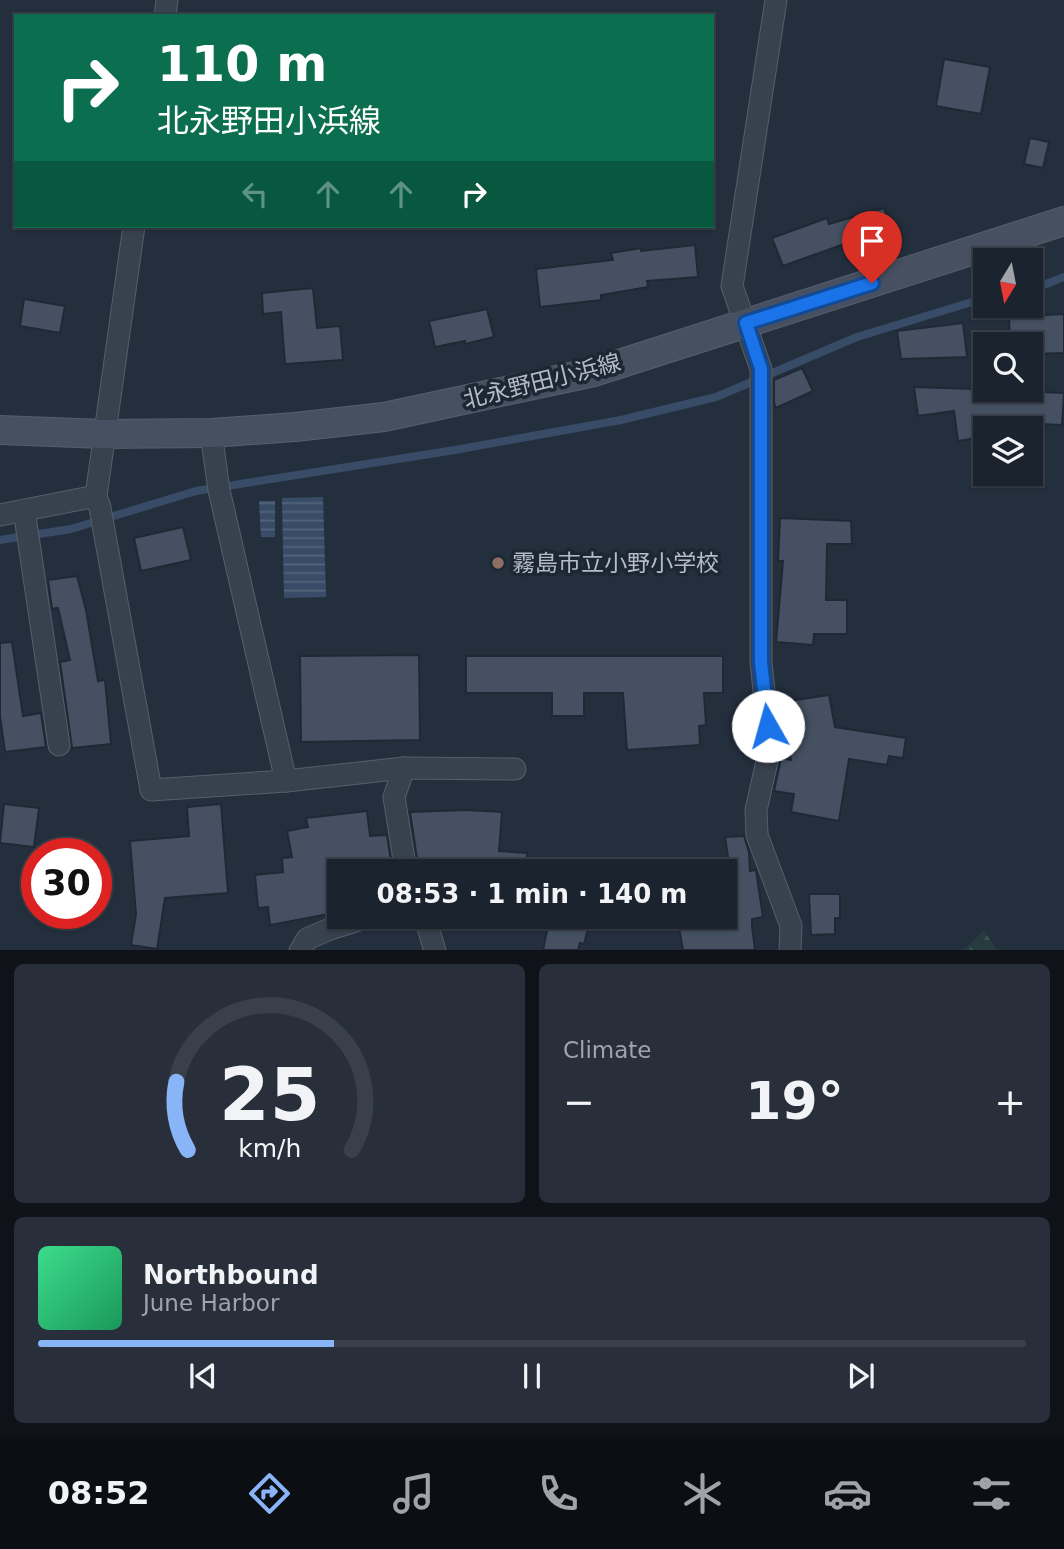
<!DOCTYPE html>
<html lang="en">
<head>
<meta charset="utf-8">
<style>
	:root { --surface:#1b232e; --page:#282f3a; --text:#f1f3f6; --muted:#a0a4aa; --line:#39404a; --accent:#8ab4f8 }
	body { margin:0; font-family:"DejaVu Sans","Noto Sans JP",sans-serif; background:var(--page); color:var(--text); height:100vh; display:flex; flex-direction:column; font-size:26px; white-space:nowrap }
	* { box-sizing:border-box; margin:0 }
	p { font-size:23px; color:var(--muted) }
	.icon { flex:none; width:38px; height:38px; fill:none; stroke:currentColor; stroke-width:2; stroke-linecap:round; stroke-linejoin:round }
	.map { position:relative; height:950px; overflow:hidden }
	.drawer { display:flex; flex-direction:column; gap:14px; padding:14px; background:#0f1319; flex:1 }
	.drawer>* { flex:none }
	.top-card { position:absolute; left:14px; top:14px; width:700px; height:214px; border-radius:0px; box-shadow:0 2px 5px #0004,0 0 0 2px var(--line); background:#0b6e4f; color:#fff; overflow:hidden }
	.needle { width:46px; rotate:190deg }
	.buttons { position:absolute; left:973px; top:248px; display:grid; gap:14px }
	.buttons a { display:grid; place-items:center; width:70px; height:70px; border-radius:0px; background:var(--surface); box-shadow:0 2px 5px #0004,0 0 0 2px var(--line); font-size:35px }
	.speed { position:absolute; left:21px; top:838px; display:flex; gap:14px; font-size:35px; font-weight:700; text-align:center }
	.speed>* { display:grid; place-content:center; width:91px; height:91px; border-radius:50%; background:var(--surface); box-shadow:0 2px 5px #0004,0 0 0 2px var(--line); line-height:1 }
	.speed .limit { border:10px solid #d22; background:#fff; color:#111 }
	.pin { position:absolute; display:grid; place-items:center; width:60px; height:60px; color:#fff; margin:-72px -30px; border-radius:50% 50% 50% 0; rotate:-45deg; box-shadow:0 0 7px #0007 }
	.pin .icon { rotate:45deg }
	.me { position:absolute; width:77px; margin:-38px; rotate:353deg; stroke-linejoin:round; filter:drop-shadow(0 0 5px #0008) }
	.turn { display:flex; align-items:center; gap:24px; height:147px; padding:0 28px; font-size:32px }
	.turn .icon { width:91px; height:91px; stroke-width:2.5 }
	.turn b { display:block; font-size:49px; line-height:60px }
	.lanes { display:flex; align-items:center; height:66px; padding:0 28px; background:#0003; justify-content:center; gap:35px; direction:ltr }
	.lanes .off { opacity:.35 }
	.big { font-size:52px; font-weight:700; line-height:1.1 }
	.drawer .card { flex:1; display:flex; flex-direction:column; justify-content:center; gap:10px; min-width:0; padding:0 24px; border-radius:10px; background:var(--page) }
	.drawer .dial { align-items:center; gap:0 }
	.dial svg { height:182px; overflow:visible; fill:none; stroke:var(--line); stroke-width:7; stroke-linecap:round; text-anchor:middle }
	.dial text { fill:var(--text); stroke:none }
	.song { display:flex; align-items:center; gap:21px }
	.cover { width:84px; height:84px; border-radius:10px; background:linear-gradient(135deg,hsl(150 70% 55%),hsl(150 70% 35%)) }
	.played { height:7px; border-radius:4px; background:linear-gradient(90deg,var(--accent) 30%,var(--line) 30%) }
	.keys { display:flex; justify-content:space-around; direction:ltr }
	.heat { display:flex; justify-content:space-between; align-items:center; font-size:38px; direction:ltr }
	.drawer .tiles { flex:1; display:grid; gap:14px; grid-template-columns:1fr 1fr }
	.card:last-child { grid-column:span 2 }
	.trip { position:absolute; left:327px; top:859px; width:410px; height:70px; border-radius:0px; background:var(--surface); box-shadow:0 2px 5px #0004,0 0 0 2px var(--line); font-weight:700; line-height:70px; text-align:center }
	.dock { display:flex; height:112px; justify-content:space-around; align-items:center; background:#0b0e12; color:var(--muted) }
	.dock .icon { width:49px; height:49px }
	.dock .on { color:var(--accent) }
	.dock b { font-size:32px; color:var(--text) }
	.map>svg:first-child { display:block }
	.forest { fill:url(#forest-firs) }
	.water { fill:url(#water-rules) }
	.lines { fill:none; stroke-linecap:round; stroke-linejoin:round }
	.stream { stroke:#394c67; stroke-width:8 }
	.building { fill:#455162; stroke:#1f2835; stroke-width:2 }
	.minor-casing { stroke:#565f6c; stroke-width:23 }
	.secondary-casing { stroke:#565f6c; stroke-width:30 }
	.minor { stroke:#38414e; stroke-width:21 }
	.secondary { stroke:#465061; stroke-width:28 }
	.route-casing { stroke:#114b97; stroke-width:18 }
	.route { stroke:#1a73e8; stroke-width:12 }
	.education-dot { fill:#8d6e63; stroke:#1d2633; stroke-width:2.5 }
	.labels { text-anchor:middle; stroke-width:7; stroke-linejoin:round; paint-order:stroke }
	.street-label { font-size:23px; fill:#b4bcc9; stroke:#1d2633 }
	.poi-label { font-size:23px; fill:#b4bcc9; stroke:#1d2633; text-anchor:start }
</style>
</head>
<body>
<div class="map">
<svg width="1064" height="951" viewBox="0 0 1064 951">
	<defs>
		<pattern id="forest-firs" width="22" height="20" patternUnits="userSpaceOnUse" patternTransform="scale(1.75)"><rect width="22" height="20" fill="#263c3f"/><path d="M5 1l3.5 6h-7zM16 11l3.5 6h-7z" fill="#435659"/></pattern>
		<pattern id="water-rules" width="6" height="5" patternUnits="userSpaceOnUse" patternTransform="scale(1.75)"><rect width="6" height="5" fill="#394c67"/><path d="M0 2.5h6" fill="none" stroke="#53647b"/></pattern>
	</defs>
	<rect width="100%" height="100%" fill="#242f3e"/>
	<!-- forest -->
	<path class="forest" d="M984,931L997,950H963Z"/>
	<!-- water -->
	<g class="water">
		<path d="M323,497L326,597L284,598L282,498Z"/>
		<path d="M259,501H275V537H261Z"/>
	</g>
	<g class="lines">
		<!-- stream -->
		<g class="stream">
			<path d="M1031,289L1041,286L1064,277"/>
			<path d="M0,540L71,529L196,491L455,450L621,420L716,397L857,337L985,298"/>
		</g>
	</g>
	<!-- building -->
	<g class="building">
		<path d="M944,59L990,67L981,114L936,106Z"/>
		<path d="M1030,138L1049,142L1043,168L1024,164Z"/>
		<path d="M884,208L892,233L845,247L844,244L783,266L772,238L827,218L829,224Z"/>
		<path d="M695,245L698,277L647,281L648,287L601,295V300L540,307L536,269L613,260L611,253L641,248V251Z"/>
		<path d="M313,288L317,328L340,326L343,360L285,364L281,312L263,314L262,293Z"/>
		<path d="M24,299L65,306L60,333L20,326Z"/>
		<path d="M487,309L494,337L465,344V341L435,347L429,321Z"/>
		<path d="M1064,314V353L1031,354V345H1010L1009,317Z"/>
		<path d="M963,323L967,357L901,359L897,331Z"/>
		<path d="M802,368L813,391L776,408L774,403V380Z"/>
		<path d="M914,387L973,389L975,399L1022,402V391L1064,393L1062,425L980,421L982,437L958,441L954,411L918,416Z"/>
		<path d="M780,518L851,521L852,544H827L826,600H847V634H814L813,645L776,642L783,561H778Z"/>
		<path d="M183,527L191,560L141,571L134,538Z"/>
		<path d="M77,576L86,610L98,681L105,680L111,744L72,748L60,662L70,660L58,608L52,609L48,580Z"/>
		<path d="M12,642L23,716L41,713L46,747L5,752L0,716V643Z"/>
		<path d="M419,655L420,740L301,742L300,656Z"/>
		<path d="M466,656H723V693H704L706,725L699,726L700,745L627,750L623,693H584V716H552V693H466Z"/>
		<path d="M829,695L835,727L906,738L903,758L889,756L887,765L849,759L839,821L791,812L794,794L774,791L781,758L791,760L782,702Z"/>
		<path d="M4,804L39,808L34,847L0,843Z"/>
		<path d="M221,804L228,893L165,898L157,949L131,945L136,914L130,841L189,836L187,807Z"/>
		<path d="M466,810L502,812L499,851L527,853L526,872H419L410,812Z"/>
		<path d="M367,811L370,836L387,835L392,868L333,873L340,912L270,925L268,907L258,908L255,875L283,872L282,858L292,857L287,831L308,827L306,818Z"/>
		<path d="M744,836L749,852L750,871L756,870L763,917L752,919V926L755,950H683L677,917H724V900L734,899L725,837Z"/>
		<path d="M809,894H840V918H835V934L811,935Z"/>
		<path d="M550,917H591L584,944L580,943L578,950H543Z"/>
	</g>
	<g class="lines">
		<defs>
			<g id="minor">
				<path d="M776,0L732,286L761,369V662L770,748L756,810L757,835L791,926L790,951"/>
				<path d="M165,16L167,0"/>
				<path d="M134,226L96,496L100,508L151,790L286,781L404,768L515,769"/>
				<path d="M211,433L219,490L286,781"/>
				<path d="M24,510L59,745"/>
				<path d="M0,515L96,496"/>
				<path d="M404,768L394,797L406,872"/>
				<path d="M425,917L435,951"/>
				<path d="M300,951L307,939L330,929L369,917"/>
			</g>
			<path id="secondary" d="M0,430L103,434L211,433L295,427L384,417L594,372L1064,221"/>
		</defs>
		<!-- minor casing -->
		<use href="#minor" class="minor-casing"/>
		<!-- secondary casing -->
		<use href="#secondary" class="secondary-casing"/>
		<!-- minor -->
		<use href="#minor" class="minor"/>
		<!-- secondary -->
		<use href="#secondary" class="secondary"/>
	</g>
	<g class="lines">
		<defs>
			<path id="route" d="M768,726L761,662V369L746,323L872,283"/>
		</defs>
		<!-- route casing -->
		<use href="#route" class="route-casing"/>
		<!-- route -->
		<use href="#route" class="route"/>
	</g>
	<!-- markers -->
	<circle class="education-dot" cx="498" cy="563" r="7"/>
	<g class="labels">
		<!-- street labels -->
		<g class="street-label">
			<text transform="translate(542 381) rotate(-14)" y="8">北永野田小浜線</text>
		</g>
		<!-- poi labels -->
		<g class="poi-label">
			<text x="512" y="571">霧島市立小野小学校</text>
		</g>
	</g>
</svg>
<div class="buttons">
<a><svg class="needle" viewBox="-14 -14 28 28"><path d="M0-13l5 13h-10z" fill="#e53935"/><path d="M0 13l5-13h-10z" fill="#a0a4aa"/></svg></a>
<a><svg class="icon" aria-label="search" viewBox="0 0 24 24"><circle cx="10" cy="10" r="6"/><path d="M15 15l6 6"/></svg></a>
<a><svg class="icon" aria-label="layers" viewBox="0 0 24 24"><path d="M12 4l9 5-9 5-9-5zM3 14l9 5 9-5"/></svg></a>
</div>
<div class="speed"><div class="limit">30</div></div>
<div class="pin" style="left:872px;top:283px;background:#d93025"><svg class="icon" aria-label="arrive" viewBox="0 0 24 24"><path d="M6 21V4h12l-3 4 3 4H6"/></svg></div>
<svg class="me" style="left:768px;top:726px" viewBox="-20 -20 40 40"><circle r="19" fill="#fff"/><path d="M0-13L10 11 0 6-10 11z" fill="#1a73e8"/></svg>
<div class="trip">08:53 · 1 min · 140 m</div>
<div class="top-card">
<div class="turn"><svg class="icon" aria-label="right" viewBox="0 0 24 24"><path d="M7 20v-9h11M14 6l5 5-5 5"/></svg><div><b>110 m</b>北永野田小浜線</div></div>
<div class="lanes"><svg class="icon off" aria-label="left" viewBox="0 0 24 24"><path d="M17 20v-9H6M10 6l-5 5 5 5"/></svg><svg class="icon off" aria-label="ahead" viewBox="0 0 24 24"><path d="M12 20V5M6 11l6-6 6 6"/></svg><svg class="icon off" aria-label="ahead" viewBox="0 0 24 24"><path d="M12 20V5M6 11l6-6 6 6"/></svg><svg class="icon" aria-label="right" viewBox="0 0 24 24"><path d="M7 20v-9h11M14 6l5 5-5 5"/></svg></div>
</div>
</div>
<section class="drawer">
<div class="tiles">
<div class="card dial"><svg viewBox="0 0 100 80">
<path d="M14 69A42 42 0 1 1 86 69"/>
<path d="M14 69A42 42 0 0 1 9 39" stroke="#8ab4f8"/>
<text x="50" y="56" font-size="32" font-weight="700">25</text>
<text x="50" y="72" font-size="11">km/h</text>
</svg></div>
<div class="card"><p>Climate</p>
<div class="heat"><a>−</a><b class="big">19°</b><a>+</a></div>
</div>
<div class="card">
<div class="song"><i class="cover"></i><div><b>Northbound</b><p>June Harbor</p></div></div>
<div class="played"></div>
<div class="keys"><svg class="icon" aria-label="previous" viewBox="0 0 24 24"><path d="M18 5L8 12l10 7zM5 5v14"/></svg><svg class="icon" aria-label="pause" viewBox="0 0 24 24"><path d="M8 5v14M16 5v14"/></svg><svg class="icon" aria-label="next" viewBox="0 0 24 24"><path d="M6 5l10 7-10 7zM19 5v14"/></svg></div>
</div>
</div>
</section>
<nav class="dock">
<b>08:52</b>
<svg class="icon on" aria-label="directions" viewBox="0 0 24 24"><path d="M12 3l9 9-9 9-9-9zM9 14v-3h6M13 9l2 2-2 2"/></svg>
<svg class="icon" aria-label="music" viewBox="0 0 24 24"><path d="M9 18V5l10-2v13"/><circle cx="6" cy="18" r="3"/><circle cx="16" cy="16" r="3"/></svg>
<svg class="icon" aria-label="phone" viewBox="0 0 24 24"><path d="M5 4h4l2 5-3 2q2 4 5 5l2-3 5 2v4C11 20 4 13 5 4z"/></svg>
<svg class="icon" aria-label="climate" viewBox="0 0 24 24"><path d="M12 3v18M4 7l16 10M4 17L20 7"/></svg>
<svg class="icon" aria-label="car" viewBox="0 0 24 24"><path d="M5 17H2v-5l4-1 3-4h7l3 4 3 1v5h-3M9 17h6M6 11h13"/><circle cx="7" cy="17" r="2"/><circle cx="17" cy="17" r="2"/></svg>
<svg class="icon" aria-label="filters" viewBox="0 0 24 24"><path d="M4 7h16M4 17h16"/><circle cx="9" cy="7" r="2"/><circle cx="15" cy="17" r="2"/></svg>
</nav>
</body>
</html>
